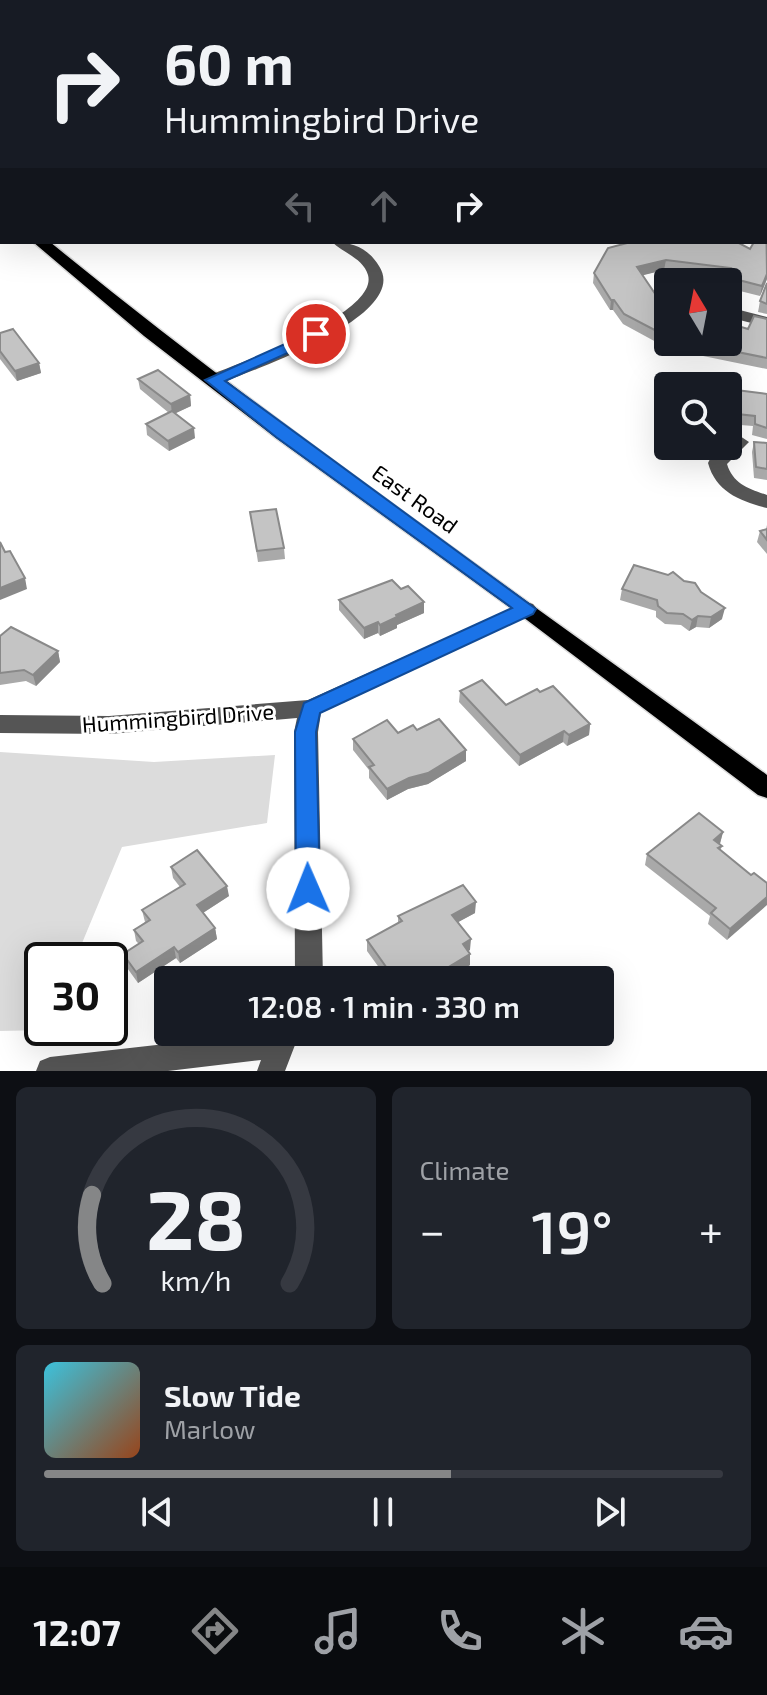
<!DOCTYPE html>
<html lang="en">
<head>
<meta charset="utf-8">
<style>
	:root { --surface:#171b24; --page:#20242c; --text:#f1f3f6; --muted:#9ea1a6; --line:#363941; --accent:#858687 }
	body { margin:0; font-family:"Exo 2",sans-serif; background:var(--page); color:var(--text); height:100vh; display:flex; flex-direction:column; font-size:30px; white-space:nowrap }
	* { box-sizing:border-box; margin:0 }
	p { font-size:26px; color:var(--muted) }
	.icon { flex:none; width:44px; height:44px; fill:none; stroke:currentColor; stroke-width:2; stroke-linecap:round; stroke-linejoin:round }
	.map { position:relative; height:1071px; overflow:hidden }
	.drawer { display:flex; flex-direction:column; gap:16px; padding:16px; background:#0d0f14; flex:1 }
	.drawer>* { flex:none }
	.banner { position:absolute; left:0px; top:0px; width:768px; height:244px; box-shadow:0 8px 32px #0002; background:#171b24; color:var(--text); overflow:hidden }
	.needle { width:52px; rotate:350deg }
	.buttons { position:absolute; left:654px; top:268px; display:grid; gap:16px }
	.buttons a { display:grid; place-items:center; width:88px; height:88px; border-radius:8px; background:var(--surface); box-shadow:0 8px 32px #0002; font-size:40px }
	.speed { position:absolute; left:24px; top:942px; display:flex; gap:16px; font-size:40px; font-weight:700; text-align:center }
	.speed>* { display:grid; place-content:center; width:104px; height:104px; border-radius:50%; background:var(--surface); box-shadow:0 8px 32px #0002; line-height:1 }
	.speed .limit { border:4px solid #111; border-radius:12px; background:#fff; color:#111 }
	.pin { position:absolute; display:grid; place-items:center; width:68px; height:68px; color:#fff; margin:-34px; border:4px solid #fff; border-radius:50%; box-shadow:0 2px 8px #0007 }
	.me { position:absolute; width:88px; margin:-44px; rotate:359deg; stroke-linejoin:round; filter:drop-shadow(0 0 6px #0008) }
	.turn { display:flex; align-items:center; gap:28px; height:168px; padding:0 32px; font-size:36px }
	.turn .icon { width:104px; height:104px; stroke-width:2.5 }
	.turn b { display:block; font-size:56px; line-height:68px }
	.lanes { display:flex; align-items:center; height:76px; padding:0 32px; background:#0003; justify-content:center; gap:40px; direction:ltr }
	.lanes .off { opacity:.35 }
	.big { font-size:60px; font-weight:600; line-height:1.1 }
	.drawer .tile { flex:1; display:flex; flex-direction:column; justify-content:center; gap:12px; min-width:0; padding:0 28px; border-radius:12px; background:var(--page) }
	.drawer .dial { align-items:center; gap:0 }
	.dial svg { height:208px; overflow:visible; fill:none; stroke:var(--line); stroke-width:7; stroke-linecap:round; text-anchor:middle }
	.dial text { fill:var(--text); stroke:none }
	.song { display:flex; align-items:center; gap:24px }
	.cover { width:96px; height:96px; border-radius:12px; background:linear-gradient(135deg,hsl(190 70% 55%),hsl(20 70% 35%)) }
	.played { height:8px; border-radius:4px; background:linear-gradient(90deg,var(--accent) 60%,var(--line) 60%) }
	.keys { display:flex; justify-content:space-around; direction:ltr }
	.heat { display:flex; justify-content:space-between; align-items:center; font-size:44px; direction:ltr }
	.drawer .tiles { flex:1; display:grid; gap:16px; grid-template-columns:1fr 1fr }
	.tile:last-child { grid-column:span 2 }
	.trip { position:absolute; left:154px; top:966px; width:460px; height:80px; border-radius:8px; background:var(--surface); box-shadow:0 8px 32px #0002; font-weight:600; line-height:80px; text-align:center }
	.menu { display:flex; height:128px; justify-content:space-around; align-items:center; background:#090b0e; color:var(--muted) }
	.menu .icon { width:56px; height:56px }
	.menu .active { color:var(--accent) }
	.menu b { font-size:36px; color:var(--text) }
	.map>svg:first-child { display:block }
	.green { fill:#dcdcdc }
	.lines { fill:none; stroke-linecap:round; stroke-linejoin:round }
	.major-casing { stroke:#dbdbdb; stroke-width:3 }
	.minor { fill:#555; fill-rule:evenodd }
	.major { fill:#000; fill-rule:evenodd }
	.wall { fill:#a9a9a9 }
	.shaded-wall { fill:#898989 }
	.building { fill:#c4c4c4; stroke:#898989; stroke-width:2 }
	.route { fill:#1a73e8; stroke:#114b97; stroke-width:2 }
	.labels { text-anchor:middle; stroke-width:6; stroke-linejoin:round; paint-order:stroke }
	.street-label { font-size:22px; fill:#000; stroke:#fff }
</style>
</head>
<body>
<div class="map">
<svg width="767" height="1071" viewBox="0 0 767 1071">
	<rect width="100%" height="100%" fill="#fff"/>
	<!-- green -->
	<path class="green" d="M0,752L154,762L275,755L267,823L122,847L75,960H42V1028L47,1030L0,1031Z"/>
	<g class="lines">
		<defs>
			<g id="major">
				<rect x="0" y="207" width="2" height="10"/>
				<path d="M33,242H50C281,431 527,599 767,775V798L758,795L519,614L276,438L144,336Z"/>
			</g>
		</defs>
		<!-- major casing -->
		<use href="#major" class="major-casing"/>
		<!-- minor -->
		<g class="minor">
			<path d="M232,0H251L230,2Z"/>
			<rect x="0" y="10" width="2" height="6"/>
			<path d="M767,52V60L766,61V53Z"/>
			<rect x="766" y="128" width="1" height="8"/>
			<path d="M332,242C353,242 368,248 379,266C412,316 252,370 219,384H207L204,380L207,376C237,364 379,314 368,275C363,258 343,253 332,242Z"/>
			<path d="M728,307L767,317V327L728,317Z"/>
			<path d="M740,436L749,442L727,464C733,484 749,489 767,495V508C740,501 716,492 708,463L710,459L733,438Z"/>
			<path d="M526,602L533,604L537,609L533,614L321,713L318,732L323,980H295L294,732L297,718L109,734L0,733V715L109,716L308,700Z"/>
			<path d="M272,1032H300L285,1071H257L261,1060L168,1071H36L40,1061L50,1057Z"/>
		</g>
		<!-- major -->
		<use href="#major" class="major"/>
	</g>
	<!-- wall -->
	<g class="wall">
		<path d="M767,209V279L760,296L728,288V282H727V278L664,270L642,275L664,307L668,309V342H728L748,329L767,319V369L669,349L623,324L613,310H610L593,283L594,273L631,242L750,249L766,242Z"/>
		<path d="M767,283V314L758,312L760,301Z"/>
		<path d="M0,333L39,363L41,373L17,381L0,359Z"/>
		<path d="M138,379L190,395L191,406L175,413L195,438L169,451L147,435L146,424L169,413L140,389Z"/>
		<path d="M728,389L767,394V439L752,435L753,426L728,424Z"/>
		<path d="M754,442L767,443V480L754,478L752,452Z"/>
		<path d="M250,512L284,548L285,559L258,562Z"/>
		<path d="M767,525V554L757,542L760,531L766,529Z"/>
		<path d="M401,589L424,602V613L397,625V628L380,636L378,633L364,639L339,610V600Z"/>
		<path d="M622,589L701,592L722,619L709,628L696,627L689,631L681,625L665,624L656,617V611L620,600Z"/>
		<path d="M0,636L58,651L60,662L36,686L26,681L0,685Z"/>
		<path d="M460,691L506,705L540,692L590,724L589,735L567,746L563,742L519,766L459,702Z"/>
		<path d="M417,730L466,761L428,784L408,789L387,800L369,778V770L353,750V739Z"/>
		<path d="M723,832L720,844L722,846L720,851L751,875L727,940L708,924L710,916L645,865L647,854Z"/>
		<path d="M171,867L229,896L203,913L215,928L217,939L180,963L176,958L138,983L125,965L123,954L139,944L136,941L134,930L145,922L142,910L180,887L173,878Z"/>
		<path d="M475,913L458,922L470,950L468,951L470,954V965L444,980H388L367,951V940L398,923V916Z"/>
	</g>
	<!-- shaded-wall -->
	<g class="shaded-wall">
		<path d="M666,260L664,270L636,277L637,267Z"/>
		<path d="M767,274V279L760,296L762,286Z"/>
		<path d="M611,300H614L613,310H610Z"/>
		<path d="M39,363L41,373L17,381L15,371Z"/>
		<path d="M190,395L191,406L172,415L171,404Z"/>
		<path d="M194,428L195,438L169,451L168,441Z"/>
		<path d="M25,578L27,589L0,600V588Z"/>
		<path d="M424,602V613L397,625V628L380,636V625L396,615Z"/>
		<path d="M725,608L722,619L709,628L711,617Z"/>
		<path d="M698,616L696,627L689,631L692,620Z"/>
		<path d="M378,622V633L364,639V628Z"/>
		<path d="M58,651L60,662L36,686L33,675Z"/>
		<path d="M590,724L589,735L567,746L569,735Z"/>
		<path d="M564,731L563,742L519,766L520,755Z"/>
		<path d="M466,750V761L428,784L408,789L387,800V789Z"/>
		<path d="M723,832L720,843L712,851L714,840Z"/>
		<path d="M227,886L229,896L198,916L197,905Z"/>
		<path d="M767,897V905L727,940L730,929Z"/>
		<path d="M476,902L475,913L451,926L452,915Z"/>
		<path d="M215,928L217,939L180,963L178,952Z"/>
		<path d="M471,939L470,950L462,954L463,944Z"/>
		<path d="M174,947L176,958L138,983L136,972Z"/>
		<path d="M470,954V965L444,980H427Z"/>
	</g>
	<!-- building -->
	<g class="building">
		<path d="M766,10H767L766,33Z"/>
		<path d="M767,164V201L766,204V165Z"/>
		<path d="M766,209L767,274L762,286L727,277L731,268L666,260L637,267L664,307L668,309V337L624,314L614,300H611L594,273L608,248L631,242H737L750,249L754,242H766Z"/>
		<path d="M767,283V304L760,301Z"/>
		<path d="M754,316L767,319V358L688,342H728V323L748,329Z"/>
		<path d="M13,329L39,363L15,371L0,351V333Z"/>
		<path d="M158,370L190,395L171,404L138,379Z"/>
		<path d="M728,389L767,394V428L755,424V416L728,413Z"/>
		<path d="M172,411L194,428L168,441L146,424Z"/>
		<path d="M754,442L767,443V469L756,467Z"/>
		<path d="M276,509L284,548L257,551L250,512Z"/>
		<path d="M767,529V540L760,531Z"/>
		<path d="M0,542L5,552L10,551L25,578L0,588Z"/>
		<path d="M634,565L668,575L673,572L684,581L695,583L701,592L725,608L711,617L698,616L692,620L683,614L667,613L658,606L657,600L622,589Z"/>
		<path d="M392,580L401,589L408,586L424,602L396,615L397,617L380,625L378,622L364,628L339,600Z"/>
		<path d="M11,627L58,651L33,675L24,670L0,673V636Z"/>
		<path d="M482,680L506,705L537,689L540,692L553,686L590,724L569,735L564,731L520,755L460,691Z"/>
		<path d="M439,719L466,750L428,773L409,778L387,789L369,767L374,765L353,739L387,720L398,733L413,725L417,730Z"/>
		<path d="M699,813L723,832L714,840L722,846L718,848L751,875L754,873L767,883V897L730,929L711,913L716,908L647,854Z"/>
		<path d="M197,850L227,886L197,905L215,928L178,952L174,947L136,972L123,954L143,941L134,930L150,920L142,910L185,884L171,867Z"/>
		<path d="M463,885L476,902L452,915L471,939L463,944L470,954L427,980H402L399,976L394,978L367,940L402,921L398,916Z"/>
	</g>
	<!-- route -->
	<path class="route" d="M316,330L321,331V338L225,381L536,609L533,614L320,713L316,732L320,889L316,896L308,899L300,896L296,889L295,732L304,703L512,608L276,437L205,380Z"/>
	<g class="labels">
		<!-- street labels -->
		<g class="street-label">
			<text transform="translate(415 499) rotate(36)" y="8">East Road</text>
			<text transform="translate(178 718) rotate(-4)" y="8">Hummingbird Drive</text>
		</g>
	</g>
</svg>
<div class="buttons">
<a><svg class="needle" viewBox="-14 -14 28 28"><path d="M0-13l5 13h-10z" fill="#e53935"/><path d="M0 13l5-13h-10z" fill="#9ea1a6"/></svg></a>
<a><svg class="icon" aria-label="search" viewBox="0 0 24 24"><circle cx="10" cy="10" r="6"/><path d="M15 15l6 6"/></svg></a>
</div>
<div class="speed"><div class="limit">30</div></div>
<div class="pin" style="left:316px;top:334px;background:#d93025"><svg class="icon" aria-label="arrive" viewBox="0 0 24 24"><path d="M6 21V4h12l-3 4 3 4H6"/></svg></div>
<svg class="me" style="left:308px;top:889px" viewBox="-20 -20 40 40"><circle r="19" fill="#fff"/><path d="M0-13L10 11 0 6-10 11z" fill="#1a73e8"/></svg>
<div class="trip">12:08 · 1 min · 330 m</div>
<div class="banner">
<div class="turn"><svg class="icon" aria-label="right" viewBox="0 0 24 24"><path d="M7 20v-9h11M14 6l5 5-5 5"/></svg><div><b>60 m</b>Hummingbird Drive</div></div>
<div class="lanes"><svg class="icon off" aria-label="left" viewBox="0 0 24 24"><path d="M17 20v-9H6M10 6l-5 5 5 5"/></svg><svg class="icon off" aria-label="ahead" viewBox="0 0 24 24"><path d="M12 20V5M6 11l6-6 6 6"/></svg><svg class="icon" aria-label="right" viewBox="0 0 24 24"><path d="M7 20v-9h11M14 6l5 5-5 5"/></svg></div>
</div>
</div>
<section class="drawer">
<div class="tiles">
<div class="tile dial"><svg viewBox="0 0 100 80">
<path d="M14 69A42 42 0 1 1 86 69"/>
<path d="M14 69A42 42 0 0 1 10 35" stroke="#858687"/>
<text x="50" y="56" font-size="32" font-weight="700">28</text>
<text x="50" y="72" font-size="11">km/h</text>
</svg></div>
<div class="tile"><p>Climate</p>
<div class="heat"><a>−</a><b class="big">19°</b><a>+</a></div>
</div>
<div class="tile">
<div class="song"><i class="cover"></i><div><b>Slow Tide</b><p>Marlow</p></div></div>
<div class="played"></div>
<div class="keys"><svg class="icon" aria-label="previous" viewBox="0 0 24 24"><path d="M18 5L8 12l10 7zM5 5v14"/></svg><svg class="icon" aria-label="pause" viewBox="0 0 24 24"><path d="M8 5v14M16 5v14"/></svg><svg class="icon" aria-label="next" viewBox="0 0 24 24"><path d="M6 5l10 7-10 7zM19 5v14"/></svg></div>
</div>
</div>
</section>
<nav class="menu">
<b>12:07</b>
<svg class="icon active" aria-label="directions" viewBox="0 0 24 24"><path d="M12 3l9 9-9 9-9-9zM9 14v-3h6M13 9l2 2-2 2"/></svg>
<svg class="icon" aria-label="music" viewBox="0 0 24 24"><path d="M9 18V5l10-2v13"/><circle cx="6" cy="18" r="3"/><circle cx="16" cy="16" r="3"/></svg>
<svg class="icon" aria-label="phone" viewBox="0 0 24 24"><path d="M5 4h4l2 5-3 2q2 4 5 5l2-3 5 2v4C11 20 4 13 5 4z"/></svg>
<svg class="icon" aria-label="climate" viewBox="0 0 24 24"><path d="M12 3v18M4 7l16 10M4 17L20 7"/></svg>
<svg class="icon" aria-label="car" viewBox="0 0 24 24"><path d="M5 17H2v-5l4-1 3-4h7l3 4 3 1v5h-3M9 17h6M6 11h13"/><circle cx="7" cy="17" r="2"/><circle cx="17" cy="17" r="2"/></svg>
</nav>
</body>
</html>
